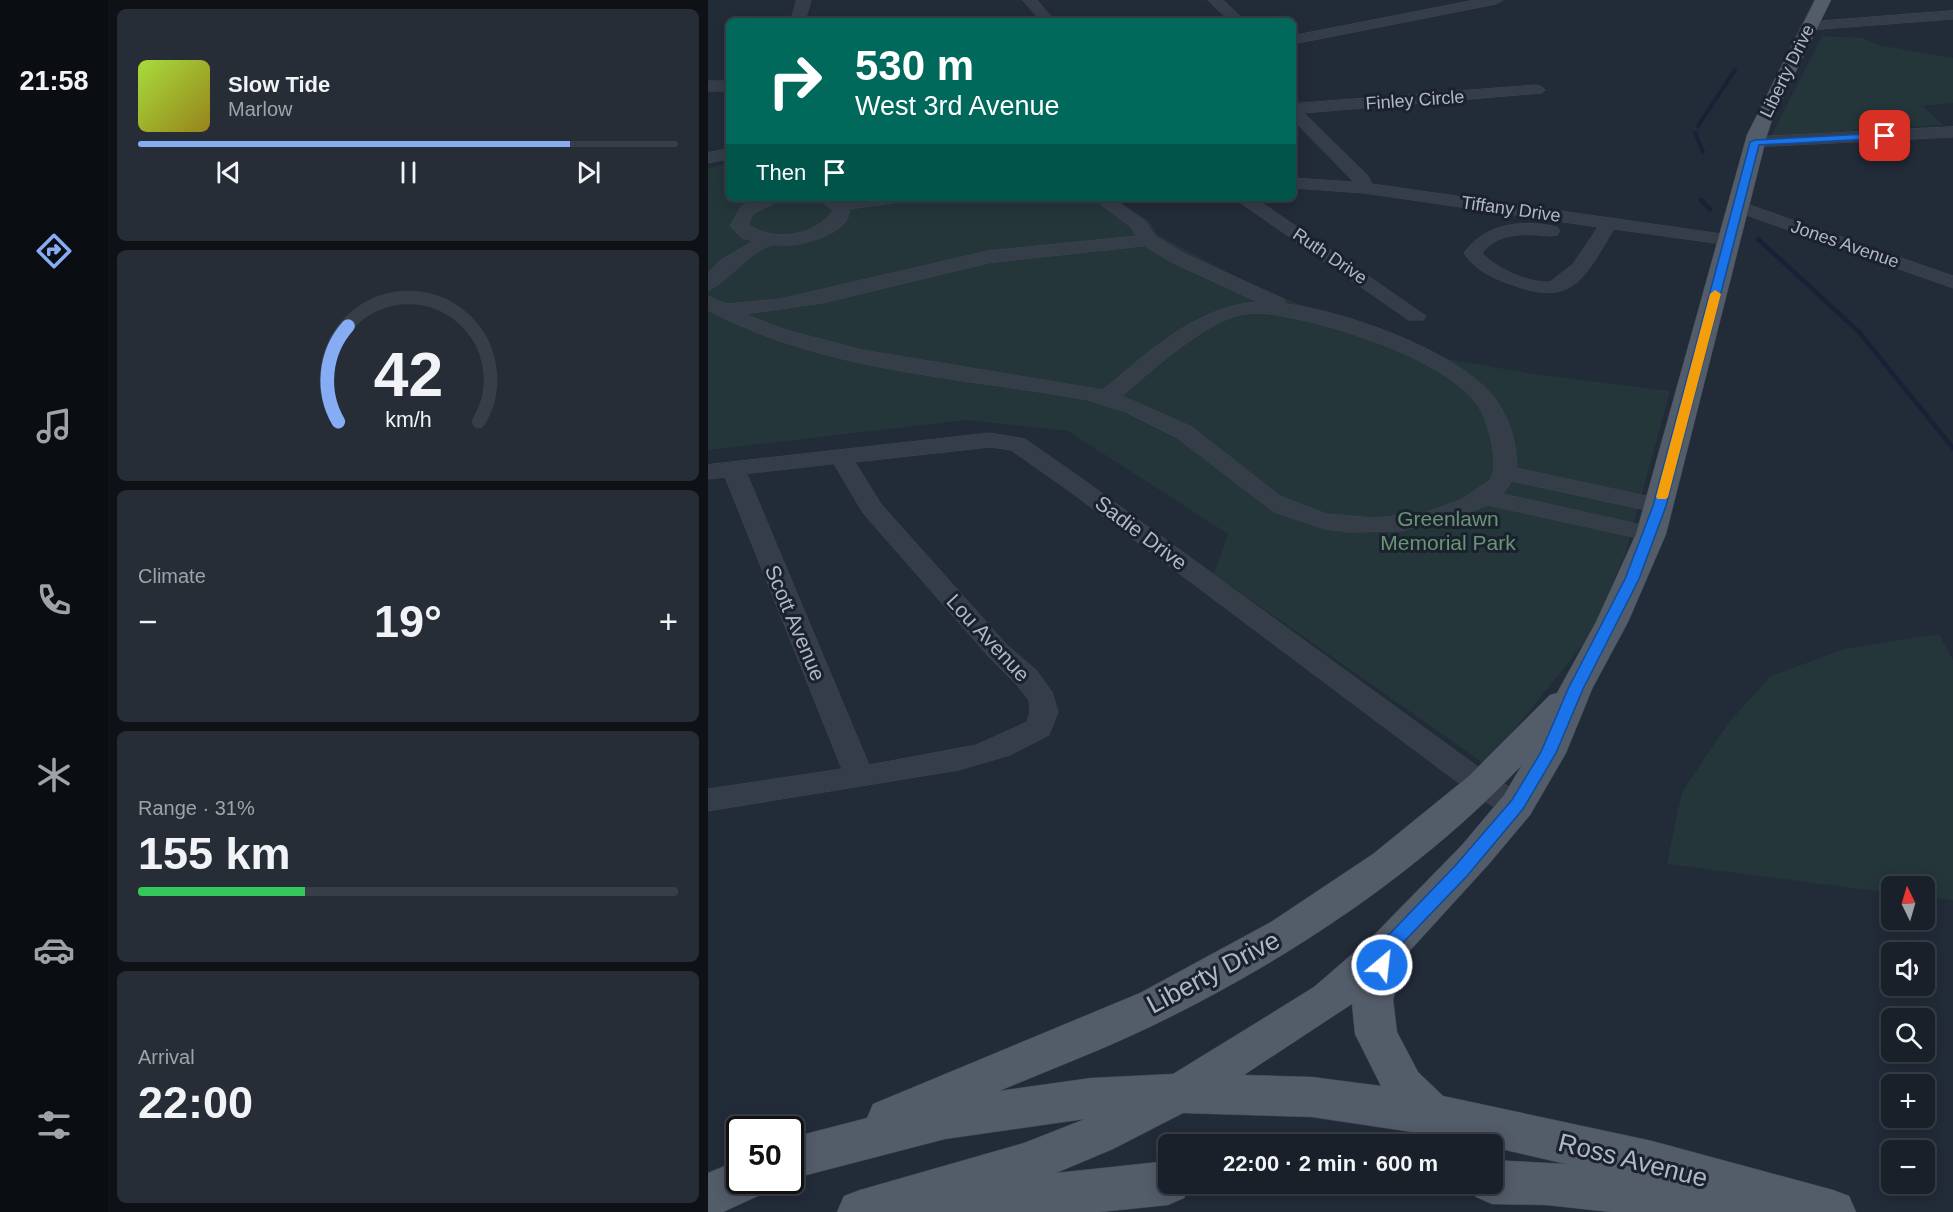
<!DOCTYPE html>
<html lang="en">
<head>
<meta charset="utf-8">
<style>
	:root { --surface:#1a202a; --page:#272d36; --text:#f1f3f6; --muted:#9fa3a8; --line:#383e47; --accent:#86acf4 }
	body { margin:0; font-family:Helvetica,sans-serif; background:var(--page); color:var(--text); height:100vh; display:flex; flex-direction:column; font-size:22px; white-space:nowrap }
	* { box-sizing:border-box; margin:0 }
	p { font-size:20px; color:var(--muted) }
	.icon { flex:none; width:33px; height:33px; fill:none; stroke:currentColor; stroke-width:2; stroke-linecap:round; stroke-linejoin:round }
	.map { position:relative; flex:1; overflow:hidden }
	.drawer { display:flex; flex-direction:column; gap:9px; padding:9px; background:#0e1217; width:600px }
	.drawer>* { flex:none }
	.guide { position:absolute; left:18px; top:18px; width:570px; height:183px; border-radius:9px; box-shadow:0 3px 15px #0003,0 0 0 2px var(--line); background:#00695c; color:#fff; overflow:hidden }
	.needle { width:39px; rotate:355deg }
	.fabs { position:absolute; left:1173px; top:876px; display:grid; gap:12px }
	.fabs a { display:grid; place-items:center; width:54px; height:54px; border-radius:9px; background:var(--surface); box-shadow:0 3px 15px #0003,0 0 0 2px var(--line); font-size:30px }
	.speed { position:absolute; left:18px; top:1116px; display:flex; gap:12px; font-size:30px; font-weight:700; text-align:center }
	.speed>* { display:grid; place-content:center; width:78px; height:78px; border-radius:50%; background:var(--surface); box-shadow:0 3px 15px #0003,0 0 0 2px var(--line); line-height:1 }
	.speed .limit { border:3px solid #111; border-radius:9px; background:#fff; color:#111 }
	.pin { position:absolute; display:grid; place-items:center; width:51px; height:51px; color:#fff; margin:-26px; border-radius:12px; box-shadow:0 3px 9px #0006 }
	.me { position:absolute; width:66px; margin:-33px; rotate:28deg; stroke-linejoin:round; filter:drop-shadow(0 0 4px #0008) }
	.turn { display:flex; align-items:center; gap:21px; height:126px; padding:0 30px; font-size:27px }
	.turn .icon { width:78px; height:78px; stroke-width:2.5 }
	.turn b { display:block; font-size:42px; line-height:51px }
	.then { display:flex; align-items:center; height:57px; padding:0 30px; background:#0003; gap:12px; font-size:22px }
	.big { font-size:45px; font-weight:800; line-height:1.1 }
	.drawer .card { flex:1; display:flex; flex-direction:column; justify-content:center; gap:9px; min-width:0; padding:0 21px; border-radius:9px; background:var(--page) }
	.drawer .dial { align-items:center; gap:0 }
	.dial svg { height:156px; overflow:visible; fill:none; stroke:var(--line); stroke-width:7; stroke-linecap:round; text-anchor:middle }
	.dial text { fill:var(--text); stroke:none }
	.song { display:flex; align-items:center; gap:18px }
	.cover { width:72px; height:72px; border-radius:9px; background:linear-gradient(135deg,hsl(80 70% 55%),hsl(50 70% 35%)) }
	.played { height:6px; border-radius:3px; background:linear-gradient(90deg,var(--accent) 80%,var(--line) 80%) }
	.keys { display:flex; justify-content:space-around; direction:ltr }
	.heat { display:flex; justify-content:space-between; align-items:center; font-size:33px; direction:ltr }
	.charge { height:9px; border-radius:4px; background:linear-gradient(90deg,#34c759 31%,var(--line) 0) }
	.trip { position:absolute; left:450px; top:1134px; width:345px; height:60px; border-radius:9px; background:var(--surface); box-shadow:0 3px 15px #0003,0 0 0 2px var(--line); font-weight:800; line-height:60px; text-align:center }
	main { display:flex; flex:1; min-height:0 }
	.dock { display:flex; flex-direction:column; width:108px; justify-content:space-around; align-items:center; background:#0a0d11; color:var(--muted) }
	.dock .icon { width:42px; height:42px }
	.dock .selected { color:var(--accent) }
	.dock b { font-size:27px; color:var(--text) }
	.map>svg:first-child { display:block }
	.green { fill:#24363a }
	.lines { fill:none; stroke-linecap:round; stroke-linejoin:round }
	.stream-far1 { stroke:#162236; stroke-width:4 }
	.stream { stroke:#162236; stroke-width:4.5 }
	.minor-casing { stroke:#3f4652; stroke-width:1 }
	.major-casing { stroke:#3f4652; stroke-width:1 }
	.minor { fill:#353d49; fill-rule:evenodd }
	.major { fill:#535c69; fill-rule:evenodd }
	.route { fill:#1a73e8; stroke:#114b97; stroke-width:1.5 }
	.slow { fill:#f59e0b }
	.labels { text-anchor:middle; stroke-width:6; stroke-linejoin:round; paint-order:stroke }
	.far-street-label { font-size:18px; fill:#b0b7c5; stroke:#1b222e }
	.park-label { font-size:21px; fill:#689574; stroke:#1b222e }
	.street-label { font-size:21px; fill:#b0b7c5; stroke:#1b222e }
	.near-street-label { font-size:26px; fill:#b0b7c5; stroke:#1b222e }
</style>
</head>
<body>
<main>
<nav class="dock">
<b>21:58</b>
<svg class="icon selected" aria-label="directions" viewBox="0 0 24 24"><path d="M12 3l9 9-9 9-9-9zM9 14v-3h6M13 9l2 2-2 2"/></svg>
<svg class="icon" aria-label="music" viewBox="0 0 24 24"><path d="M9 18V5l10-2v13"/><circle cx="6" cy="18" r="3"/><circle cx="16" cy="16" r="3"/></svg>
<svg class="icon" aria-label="phone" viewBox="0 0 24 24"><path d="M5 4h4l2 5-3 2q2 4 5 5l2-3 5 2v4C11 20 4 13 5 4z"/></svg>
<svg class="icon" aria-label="climate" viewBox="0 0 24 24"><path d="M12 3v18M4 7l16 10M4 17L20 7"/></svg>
<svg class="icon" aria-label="car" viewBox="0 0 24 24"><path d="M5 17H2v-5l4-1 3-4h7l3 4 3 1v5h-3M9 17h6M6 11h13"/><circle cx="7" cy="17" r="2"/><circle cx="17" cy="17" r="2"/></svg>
<svg class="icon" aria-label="filters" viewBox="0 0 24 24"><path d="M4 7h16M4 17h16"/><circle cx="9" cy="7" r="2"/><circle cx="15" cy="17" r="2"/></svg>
</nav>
<section class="drawer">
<div class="card">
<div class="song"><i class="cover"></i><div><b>Slow Tide</b><p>Marlow</p></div></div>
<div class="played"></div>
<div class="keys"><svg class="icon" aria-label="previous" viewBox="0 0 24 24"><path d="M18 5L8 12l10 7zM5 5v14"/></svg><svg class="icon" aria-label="pause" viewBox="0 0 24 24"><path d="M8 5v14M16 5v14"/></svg><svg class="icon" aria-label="next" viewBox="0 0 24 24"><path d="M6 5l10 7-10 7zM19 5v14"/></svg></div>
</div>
<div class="card dial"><svg viewBox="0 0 100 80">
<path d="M14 69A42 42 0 1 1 86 69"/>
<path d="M14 69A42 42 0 0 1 19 20" stroke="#86acf4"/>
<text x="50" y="56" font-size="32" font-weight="700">42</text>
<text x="50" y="72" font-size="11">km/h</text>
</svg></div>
<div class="card"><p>Climate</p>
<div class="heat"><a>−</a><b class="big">19°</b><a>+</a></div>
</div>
<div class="card"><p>Range · 31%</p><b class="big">155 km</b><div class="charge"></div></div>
<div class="card"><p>Arrival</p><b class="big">22:00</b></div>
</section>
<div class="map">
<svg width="1245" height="1212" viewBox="0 0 1245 1212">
	<rect width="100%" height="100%" fill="#222b38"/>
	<!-- green -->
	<g class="green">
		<path d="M1114,36L1155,38L1170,45L1245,58V103L1215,106L1235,125L1063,136Z"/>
		<path d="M21,163V198H404L441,221L450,235L545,286L733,358L825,374L962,391L918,552L882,636L778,765L506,574L520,534L360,431L258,420L0,450V168Z"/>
		<path d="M1231,634L1245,660V900L1217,897L1216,886H1184L1183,893L959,864L974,792L1022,721L1063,676L1136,649Z"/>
	</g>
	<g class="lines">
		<!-- stream-far1 -->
		<g class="stream-far1">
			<path d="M990,126L1027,70"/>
			<path d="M987,133L995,152"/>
		</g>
		<!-- stream -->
		<g class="stream">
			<path d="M993,200L1002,209"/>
			<path d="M1050,239L1151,332L1245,448"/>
		</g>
		<defs>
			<g id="minor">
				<path d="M89,0H103L97,21H83Z"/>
				<path d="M315,0H329L347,21H333Z"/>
				<path d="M500,0H515L537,21H522Z"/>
				<path d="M767,0H795L788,4L585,44V36Z"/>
				<path d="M1245,11V19L1101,30L1094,26L1101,22Z"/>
				<rect x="0" y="81" width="21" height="10"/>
				<path d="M829,85L834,87L837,90L834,93L596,113L660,176L664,184L1021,235L1027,236L1030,240L1027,244L1021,245L906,229C877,276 866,308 805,285C785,278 768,271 756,253C777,223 815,219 849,227L852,231L849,235L843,236C818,234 791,231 774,253C789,269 820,283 842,282L865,264L890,227L656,193L585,188V178L646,182L585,120V104Z"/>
				<path d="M1245,127V137L1047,147L1039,142L1047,137Z"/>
				<path d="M21,149V159L0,163V153Z"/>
				<path d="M49,198H76L45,214L40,224C65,243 107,236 125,211L111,198H193L184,203L142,209C141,232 103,243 83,245C77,246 70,244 64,245C43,250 16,286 0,290V273L13,260L45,241L34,238L22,226L33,207Z"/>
				<path d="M385,198H405L437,221L447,236L477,254L576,299L578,304C636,311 747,350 785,396C800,415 810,443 808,468L952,499L960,501L964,506L960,511L952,513L804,481L795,494L943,527L952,529L955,534L952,539L943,541L780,505L748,518L692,531L642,532L617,529L566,512L468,437L418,412L380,400C253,377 116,372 0,310V296L18,304L72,299L280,251L428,236L424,228ZM437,246L463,262L550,302C489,306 440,352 395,390L154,350L78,330L37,314L114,303L280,263ZM555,313C612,320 736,356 770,406C777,416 780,428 783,440C786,454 788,468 782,480L753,500L716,513L667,518L618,514L572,496L484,427L414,396C442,372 497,322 532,315C539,313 547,314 555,313Z"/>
				<path d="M526,198H547L718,316L715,320H701Z"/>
				<path d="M1030,201L1245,276V288L1024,210L1021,206L1024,202Z"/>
				<path d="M282,433L317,439L380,483L784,777L819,797L824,805L819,813C799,819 781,803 764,793L364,493L303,450L282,447L147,462L173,504L299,645L328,670L344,692L350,712L341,735L302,755L251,770L0,811V789L134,769L17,477L0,479V465ZM126,464L155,513L281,657L308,684L321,700L322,712L319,722L268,745L161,765L39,474Z"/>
			</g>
			<g id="major">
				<path d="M1107,0H1123L1064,120L1059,135L958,534L920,622L884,689L858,753L822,815L780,865L697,956L685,1000L689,1032L710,1072L735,1096L944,1141L1125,1190L1141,1196L1148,1212H903L838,1205L784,1204L768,1197L762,1184H784V1160L858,1164L784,1147V1144L604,1117L475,1113L405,1149L348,1173L460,1161V1184H483L476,1198L460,1205L392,1212H129L136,1196L152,1190L316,1143L377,1119L237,1139L91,1177L82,1174V1138L159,1118L165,1104L432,993L563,922L665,854L761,776L842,695L849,693L888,622L928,534L1039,135ZM814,765L796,795L754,845L665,936L606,987L548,1023L465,1074L383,1078L291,1091C348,1067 407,1045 462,1017C590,953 715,869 814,765ZM644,1004L647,1034L673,1086L604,1077L536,1075Z"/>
				<path d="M32,1160V1180H59L52,1195L15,1212H0V1173Z"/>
			</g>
		</defs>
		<!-- minor casing -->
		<use href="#minor" class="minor-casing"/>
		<!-- major casing -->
		<use href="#major" class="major-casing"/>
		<!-- minor -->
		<use href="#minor" class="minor"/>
		<!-- major -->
		<use href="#major" class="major"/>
	</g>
	<!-- route -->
	<path class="route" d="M1177,133L1180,138L1051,145L958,506L931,579L875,689L848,753L815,809L759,876L687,951L680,970L674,972L668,970L666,965L673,943L747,866L804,800L833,752L860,689L917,579L945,506L1042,142L1047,140Z"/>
	<!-- slow -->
	<path class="slow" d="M1007,290L1013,294L960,497L958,499H950L948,497L1002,294Z"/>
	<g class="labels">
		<!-- far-street labels -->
		<g class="far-street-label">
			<text transform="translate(1079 71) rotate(-64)" y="6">Liberty Drive</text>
			<text transform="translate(707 100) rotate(-4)" y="6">Finley Circle</text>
			<text transform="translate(803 209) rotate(8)" y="6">Tiffany Drive</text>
			<text transform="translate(1137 244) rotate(19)" y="6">Jones Avenue</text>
			<text transform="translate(622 256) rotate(34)" y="6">Ruth Drive</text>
		</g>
		<!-- park labels -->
		<g class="park-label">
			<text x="740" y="526">Greenlawn<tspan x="740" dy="24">Memorial Park</tspan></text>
		</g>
		<!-- street labels -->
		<g class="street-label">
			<text transform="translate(433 533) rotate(37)" y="7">Sadie Drive</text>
			<text transform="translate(87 623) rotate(67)" y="7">Scott Avenue</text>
			<text transform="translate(280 638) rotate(47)" y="7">Lou Avenue</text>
		</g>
		<!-- near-street labels -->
		<g class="near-street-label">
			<text transform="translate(505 972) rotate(-28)" y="9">Liberty Drive</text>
			<text transform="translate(925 1160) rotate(14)" y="9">Ross Avenue</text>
		</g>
	</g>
</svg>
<div class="fabs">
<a><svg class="needle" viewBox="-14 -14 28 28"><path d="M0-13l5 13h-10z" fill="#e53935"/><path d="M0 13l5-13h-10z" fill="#9fa3a8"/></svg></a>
<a><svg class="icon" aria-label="sound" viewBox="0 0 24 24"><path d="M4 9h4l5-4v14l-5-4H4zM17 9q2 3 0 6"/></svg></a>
<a><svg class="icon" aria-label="search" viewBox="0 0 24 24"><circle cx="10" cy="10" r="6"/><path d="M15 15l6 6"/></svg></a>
<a>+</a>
<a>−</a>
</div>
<div class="speed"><div class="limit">50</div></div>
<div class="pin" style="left:1177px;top:136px;background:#d93025"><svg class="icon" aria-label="arrive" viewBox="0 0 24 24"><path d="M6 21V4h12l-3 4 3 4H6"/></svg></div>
<svg class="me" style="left:674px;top:965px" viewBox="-20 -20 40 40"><circle r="17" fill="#1a73e8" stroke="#fff" stroke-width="3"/><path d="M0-11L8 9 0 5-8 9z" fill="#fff"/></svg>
<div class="trip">22:00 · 2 min · 600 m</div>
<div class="guide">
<div class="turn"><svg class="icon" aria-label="right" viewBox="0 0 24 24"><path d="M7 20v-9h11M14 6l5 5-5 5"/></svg><div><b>530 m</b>West 3rd Avenue</div></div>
<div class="then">Then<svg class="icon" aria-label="arrive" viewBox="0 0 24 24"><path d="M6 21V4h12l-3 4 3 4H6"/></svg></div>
</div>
</div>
</main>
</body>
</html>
